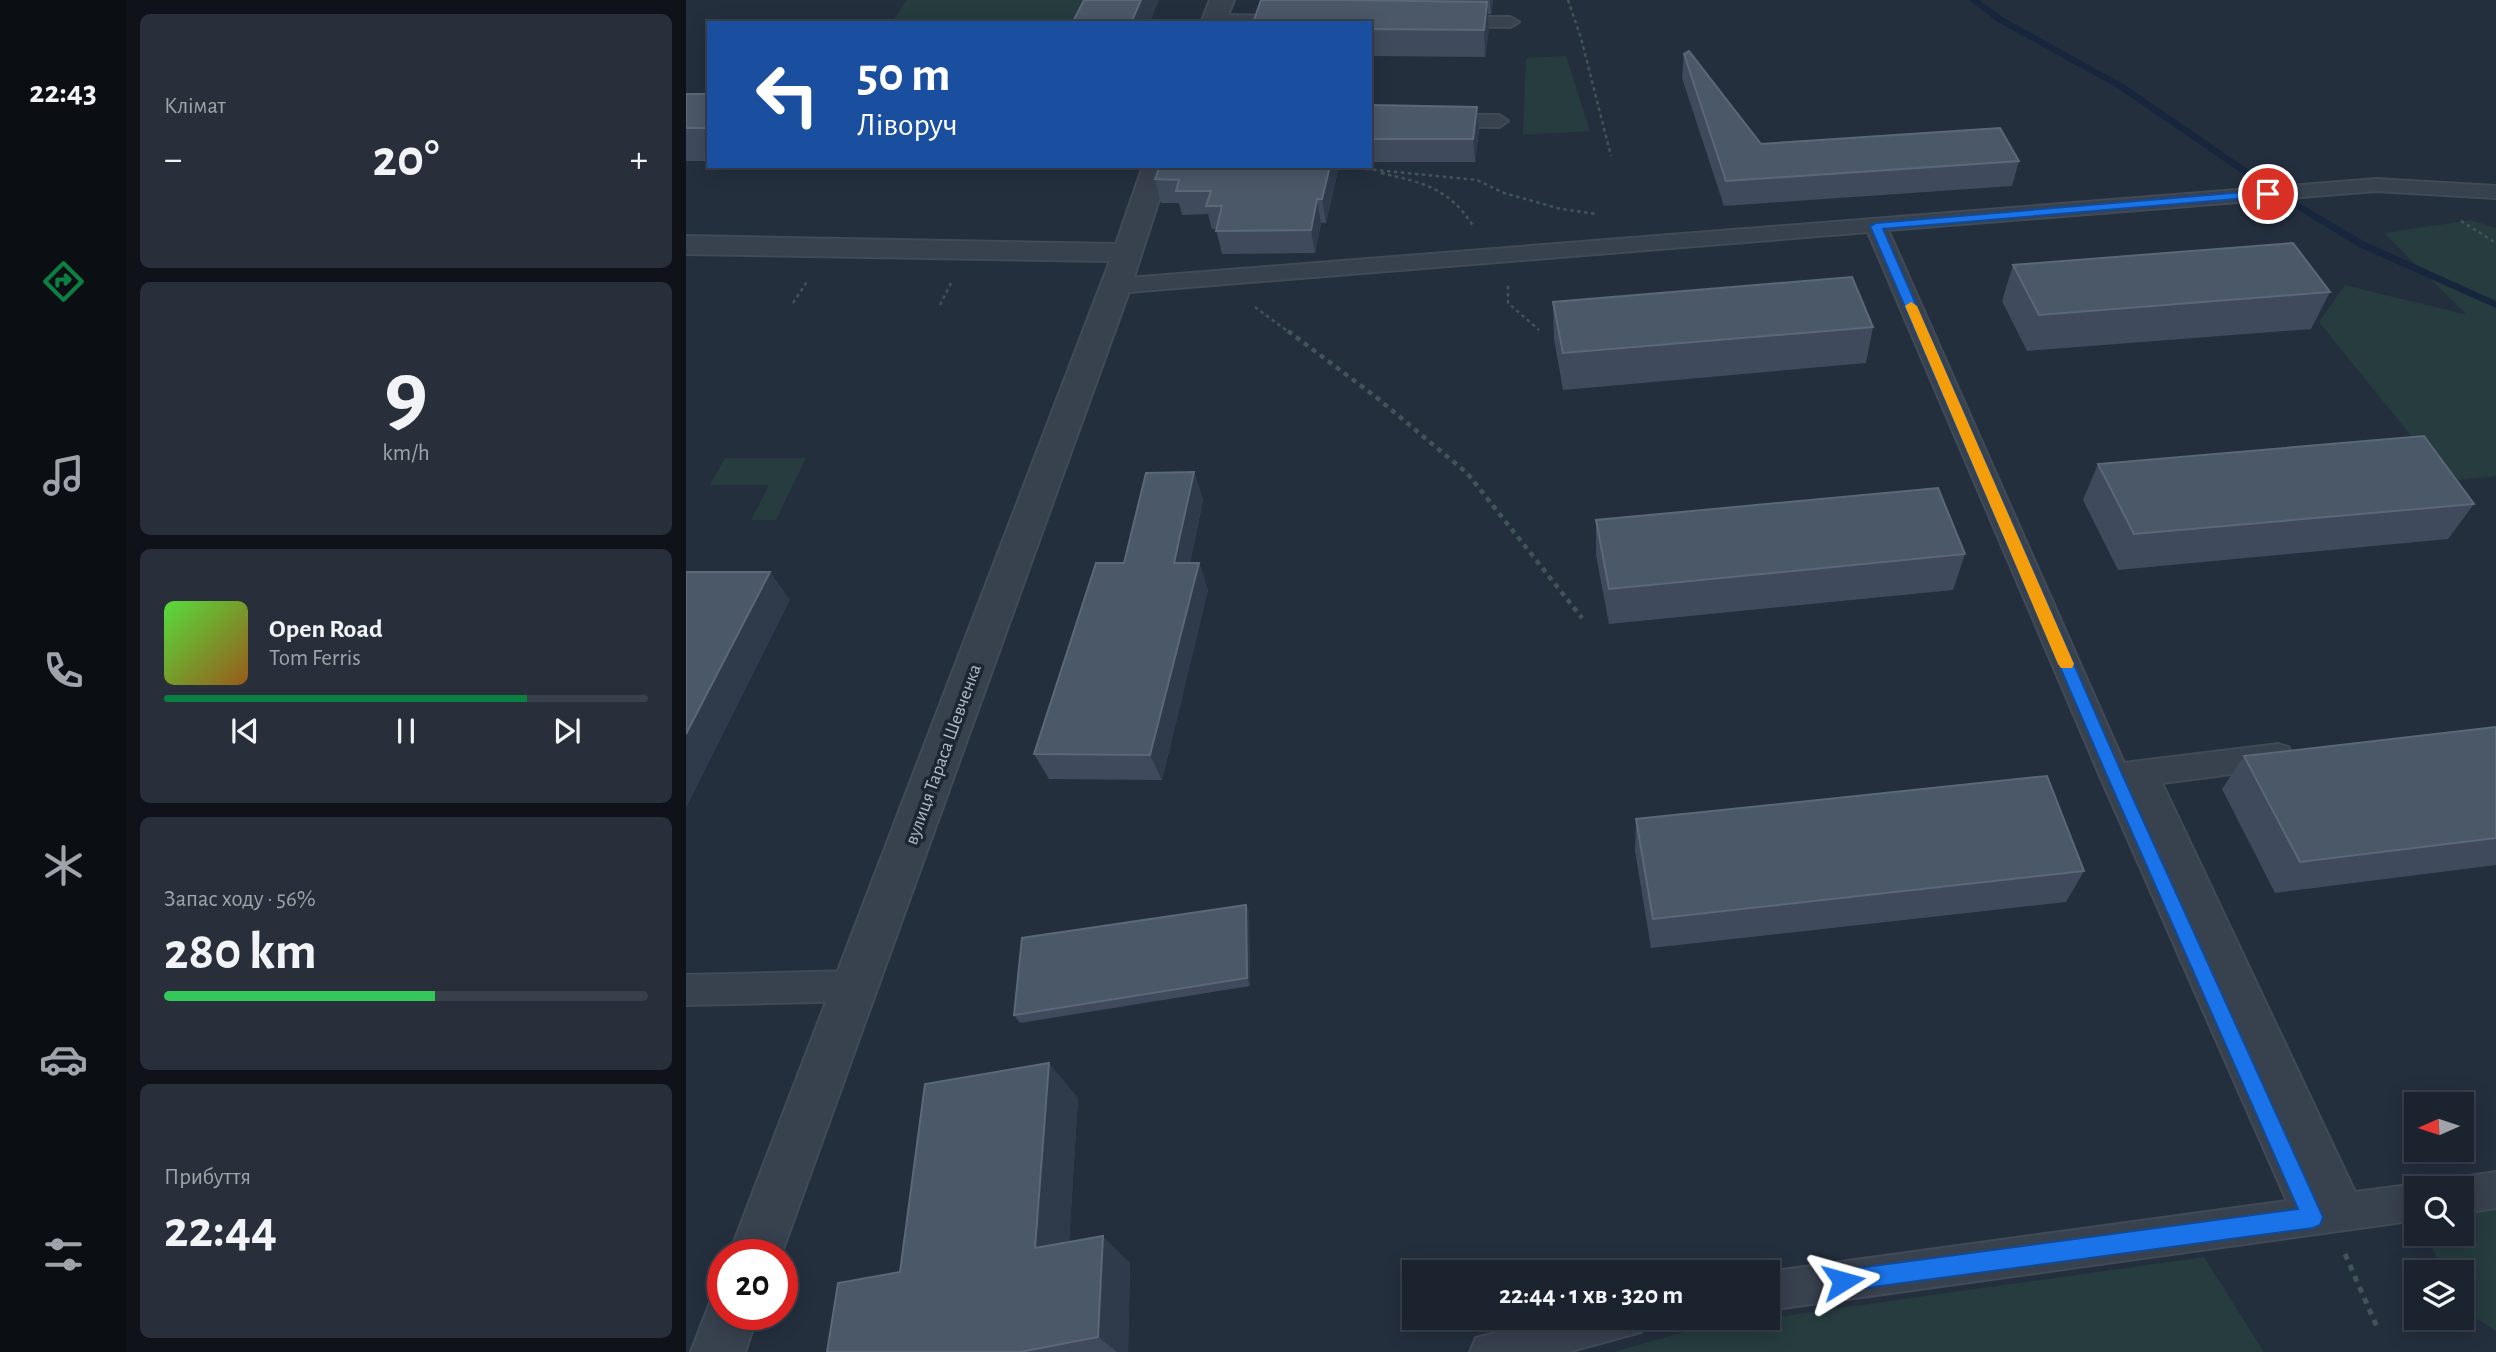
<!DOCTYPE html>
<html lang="uk">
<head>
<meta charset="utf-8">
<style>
	:root { --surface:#1b232e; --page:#282f3a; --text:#f1f3f6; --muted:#a0a4aa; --line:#39404a; --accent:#0b8043 }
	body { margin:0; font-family:"Alegreya Sans",sans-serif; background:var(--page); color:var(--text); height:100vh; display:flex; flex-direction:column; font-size:26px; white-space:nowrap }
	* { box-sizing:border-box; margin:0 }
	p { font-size:23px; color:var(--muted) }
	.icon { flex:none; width:38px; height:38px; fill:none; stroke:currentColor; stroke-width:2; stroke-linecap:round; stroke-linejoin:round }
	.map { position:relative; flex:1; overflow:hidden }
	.side { display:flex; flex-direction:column; gap:14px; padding:14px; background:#0f1319; width:560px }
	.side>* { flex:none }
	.hud { position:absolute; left:21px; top:21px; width:665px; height:147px; border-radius:0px; box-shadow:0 4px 18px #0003,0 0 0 2px var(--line); background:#1a4fa0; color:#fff; overflow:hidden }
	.needle { width:46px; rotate:267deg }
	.tools { position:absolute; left:1718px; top:1092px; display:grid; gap:14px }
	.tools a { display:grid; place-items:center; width:70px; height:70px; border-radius:0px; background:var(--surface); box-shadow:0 4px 18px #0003,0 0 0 2px var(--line); font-size:35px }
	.speed { position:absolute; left:21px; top:1239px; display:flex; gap:14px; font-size:35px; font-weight:700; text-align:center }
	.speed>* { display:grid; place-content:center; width:91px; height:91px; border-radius:50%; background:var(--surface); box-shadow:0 4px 18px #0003,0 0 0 2px var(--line); line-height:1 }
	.speed .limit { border:10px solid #d22; background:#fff; color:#111 }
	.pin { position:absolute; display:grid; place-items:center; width:60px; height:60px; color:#fff; margin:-30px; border:4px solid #fff; border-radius:50%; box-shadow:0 2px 7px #0007 }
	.me { position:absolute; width:77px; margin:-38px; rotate:82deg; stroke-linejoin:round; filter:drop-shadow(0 0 5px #0008) }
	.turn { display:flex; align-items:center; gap:24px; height:147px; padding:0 35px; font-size:32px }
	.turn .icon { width:91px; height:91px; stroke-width:2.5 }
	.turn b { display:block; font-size:49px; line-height:60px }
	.big { font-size:52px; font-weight:600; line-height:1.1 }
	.side .widget { flex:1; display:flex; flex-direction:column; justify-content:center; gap:10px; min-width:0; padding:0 24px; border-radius:10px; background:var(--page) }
	.side .dial { align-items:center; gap:0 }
	.dial b { font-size:91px; line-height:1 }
	.song { display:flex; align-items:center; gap:21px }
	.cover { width:84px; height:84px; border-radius:10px; background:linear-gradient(135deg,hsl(110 70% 55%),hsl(30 70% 35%)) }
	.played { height:7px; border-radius:4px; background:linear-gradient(90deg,var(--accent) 75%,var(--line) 75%) }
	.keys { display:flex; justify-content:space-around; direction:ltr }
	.heat { display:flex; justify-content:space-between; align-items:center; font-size:38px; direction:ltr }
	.charge { height:10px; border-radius:5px; background:linear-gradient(90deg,#34c759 56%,var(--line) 0) }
	.trip { position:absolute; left:716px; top:1260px; width:378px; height:70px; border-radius:0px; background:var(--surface); box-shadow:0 4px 18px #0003,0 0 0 2px var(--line); font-weight:600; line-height:70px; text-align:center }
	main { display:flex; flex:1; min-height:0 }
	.menu { display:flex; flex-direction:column; width:126px; justify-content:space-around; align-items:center; background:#0b0e12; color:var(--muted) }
	.menu .icon { width:49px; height:49px }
	.menu .current { color:var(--accent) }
	.menu b { font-size:32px; color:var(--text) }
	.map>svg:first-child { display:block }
	.green { fill:#263c3f }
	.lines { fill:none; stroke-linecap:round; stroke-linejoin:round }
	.stream { fill:#17263c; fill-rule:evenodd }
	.service-casing { stroke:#414a57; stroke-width:4 }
	.minor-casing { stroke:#414a57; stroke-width:4 }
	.path-far2 { stroke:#3f5557; stroke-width:2.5; stroke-dasharray:3.5 3.5; stroke-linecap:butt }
	.path-far1 { stroke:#3f5557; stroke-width:4.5; stroke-dasharray:5 5; stroke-linecap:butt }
	.path { stroke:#3f5557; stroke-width:5; stroke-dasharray:6 6; stroke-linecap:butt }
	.service { fill:#38414e; fill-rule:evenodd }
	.minor { fill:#38414e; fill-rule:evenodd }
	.wall { fill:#3f4b5c }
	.shaded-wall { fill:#2f3b4b }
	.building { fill:#4b5868; stroke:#5c6777; stroke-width:2 }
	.route { fill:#1a73e8; stroke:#114b97; stroke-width:2 }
	.slow { fill:#f59e0b }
	.labels { text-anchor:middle; stroke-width:7; stroke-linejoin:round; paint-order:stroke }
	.street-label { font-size:19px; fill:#b4bcc9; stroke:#1d2633 }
</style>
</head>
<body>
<main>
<nav class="menu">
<b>22:43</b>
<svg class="icon current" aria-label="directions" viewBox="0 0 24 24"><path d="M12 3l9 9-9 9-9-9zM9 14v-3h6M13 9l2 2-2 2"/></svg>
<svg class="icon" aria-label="music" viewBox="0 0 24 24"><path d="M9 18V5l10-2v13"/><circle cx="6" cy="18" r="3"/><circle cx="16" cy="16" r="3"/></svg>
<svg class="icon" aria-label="phone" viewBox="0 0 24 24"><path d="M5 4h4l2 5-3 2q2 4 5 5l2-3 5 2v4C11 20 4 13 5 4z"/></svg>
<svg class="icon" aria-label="climate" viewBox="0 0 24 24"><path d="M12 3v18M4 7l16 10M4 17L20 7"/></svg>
<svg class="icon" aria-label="car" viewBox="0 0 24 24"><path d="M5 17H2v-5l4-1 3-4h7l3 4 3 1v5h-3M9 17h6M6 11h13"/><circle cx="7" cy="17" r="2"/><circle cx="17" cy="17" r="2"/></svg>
<svg class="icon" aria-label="filters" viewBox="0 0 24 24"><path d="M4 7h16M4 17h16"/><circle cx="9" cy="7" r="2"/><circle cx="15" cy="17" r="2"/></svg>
</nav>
<section class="side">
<div class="widget"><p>Клімат</p>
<div class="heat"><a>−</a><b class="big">20°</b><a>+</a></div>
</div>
<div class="widget dial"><b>9</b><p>km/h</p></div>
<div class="widget">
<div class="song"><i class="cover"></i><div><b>Open Road</b><p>Tom Ferris</p></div></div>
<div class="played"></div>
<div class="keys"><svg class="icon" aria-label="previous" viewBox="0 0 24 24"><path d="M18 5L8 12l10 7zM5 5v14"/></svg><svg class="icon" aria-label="pause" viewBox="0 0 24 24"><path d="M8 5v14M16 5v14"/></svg><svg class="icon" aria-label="next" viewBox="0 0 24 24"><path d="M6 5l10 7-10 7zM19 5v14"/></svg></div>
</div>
<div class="widget"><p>Запас ходу · 56%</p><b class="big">280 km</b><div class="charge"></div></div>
<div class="widget"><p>Прибуття</p><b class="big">22:44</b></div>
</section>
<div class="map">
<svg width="1810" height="1352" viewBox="0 0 1810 1352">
	<rect width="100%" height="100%" fill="#242f3e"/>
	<!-- green -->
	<g class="green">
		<path d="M221,0H396L384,23H205Z"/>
		<path d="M880,56L904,131L837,135L840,58Z"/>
		<path d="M1785,220L1810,228V476L1762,481L1633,322L1659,285L1781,315L1698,233Z"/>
		<path d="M39,458H120L90,520H65L83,485H24Z"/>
		<path d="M1810,1205V1331L1776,1310V1272H1756L1744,1242L1755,1234H1776V1220L1794,1208Z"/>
		<path d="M1518,1257L1578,1352H928L1012,1328Z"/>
	</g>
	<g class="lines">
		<!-- stream -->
		<g class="stream">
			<path d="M1283,0H1293L1318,18L1439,85L1576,179L1567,181L1433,89L1312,22Z"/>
			<path d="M1615,204L1679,242L1810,301V308L1671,246L1611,209V205Z"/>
		</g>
		<defs>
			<g id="service">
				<path d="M528,15L606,16L615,21L521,23L519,20L522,16Z"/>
				<path d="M765,17H824L833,22L824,27L759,26L756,22Z"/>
				<path d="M684,114L813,115L822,121L813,127L684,126Z"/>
				<path d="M1690,179L1810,186V198L1690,191L1202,230L1438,763L1592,744L1602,747L1607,756L1602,765L1592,768L1476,783L1669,1192L1731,1184L1742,1188H1731V1220L1082,1310V1272L1601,1201L1414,776L1182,232L430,293L422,291L419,286L422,281L430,279Z"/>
				<path d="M169,971L181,975L186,986L181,997L169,1001L0,1005V975Z"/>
				<path d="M1810,1172V1208L1776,1213V1188H1761L1763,1182L1776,1177Z"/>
				<path d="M864,1318H960L955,1332L882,1352H784L790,1338Z"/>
			</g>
			<g id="minor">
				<path d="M524,0H548L539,23H515Z"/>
				<path d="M457,166H484L445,286L95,1255H43L424,261L0,254V236L430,244Z"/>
				<path d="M37,1291V1314H72L59,1352H5L27,1295Z"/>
			</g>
		</defs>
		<!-- service casing -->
		<use href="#service" class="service-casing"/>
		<!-- minor casing -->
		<use href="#minor" class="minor-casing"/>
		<!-- path-far2 -->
		<g class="path-far2">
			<path d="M882,0L895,38L925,156"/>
			<path d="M680,169L791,180L818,193L875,209L910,214"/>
			<path d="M695,173C738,183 763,188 788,227"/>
			<path d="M1775,221L1810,243"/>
			<path d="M822,286V303L853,330"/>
			<path d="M107,303L122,280"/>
			<path d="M254,305L266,281"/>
			<path d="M569,307L604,333"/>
		</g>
		<!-- path-far1 -->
		<path class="path-far1" d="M602,331L690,397L781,473L896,618"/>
		<!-- path -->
		<path class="path" d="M1659,1254L1691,1327"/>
		<!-- service -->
		<use href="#service" class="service"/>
		<!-- minor -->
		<use href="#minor" class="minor"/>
	</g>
	<!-- wall -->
	<g class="wall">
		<path d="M575,0H807L805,14H802L803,29L799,57L684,56V23Z"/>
		<path d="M998,54L1075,144L1333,161L1326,186L1038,206L996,78Z"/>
		<rect x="0" y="94" width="23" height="67"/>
		<path d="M684,105L793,129L789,162H684Z"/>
		<path d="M474,166H653L640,223H635L629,253L536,254L530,229H526L522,214L496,215L493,203H475L469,179Z"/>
		<path d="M1327,265L1644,292L1625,329L1341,351L1316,301Z"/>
		<path d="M867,302L1187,327L1180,363L877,390L868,339Z"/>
		<path d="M1412,464L1788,504L1762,539L1432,570L1397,500Z"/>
		<path d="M508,472L517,500L504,563H513L522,590L476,780L363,779L348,754L438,563Z"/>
		<path d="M910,520L1279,554L1267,590L923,624L910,555Z"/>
		<path d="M1810,727V865L1589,893L1536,789L1558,756Z"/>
		<path d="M950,819L1398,871L1380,902L965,948L949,851Z"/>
		<path d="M560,905L563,913L564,986L334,1023L328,1015Z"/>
		<path d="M392,1098L383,1242L444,1263L442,1352H141L214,1272Z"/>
	</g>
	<!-- shaded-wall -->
	<g class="shaded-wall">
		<path d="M455,0H473L464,23H445Z"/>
		<path d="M804,0H807L805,14Z"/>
		<path d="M801,2L803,29L799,57L798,30Z"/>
		<path d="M791,107L793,129L789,162L787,139Z"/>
		<path d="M644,166H653L640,223L636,199Z"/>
		<path d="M631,199L635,223L629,253L625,230Z"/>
		<path d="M508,472L517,500L498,590L488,563Z"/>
		<path d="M513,563L522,590L476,780L464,755Z"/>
		<path d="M84,572L104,600L0,808V734Z"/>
		<path d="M560,905L563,913L564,986L561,978Z"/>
		<path d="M363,1063L392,1098L381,1275L349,1248Z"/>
		<path d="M417,1236L444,1263L442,1352H431L412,1337Z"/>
	</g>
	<!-- building -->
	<g class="building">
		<path d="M398,0H455L445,23H386Z"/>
		<path d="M575,0H655L801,2L798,30L684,29V23H567Z"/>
		<path d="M1003,51L1075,144L1314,128L1333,161L1040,181L998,54Z"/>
		<rect x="0" y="94" width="23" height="34"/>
		<path d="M684,105L791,107L787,139H684Z"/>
		<path d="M474,166H644L636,199H631L625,230L530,231L536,206H520L525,191H490L493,180L469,179Z"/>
		<path d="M1607,243L1644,292L1353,315L1327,265Z"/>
		<path d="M1166,277L1187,327L877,353L867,302Z"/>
		<path d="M1738,436L1788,504L1448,534L1412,464Z"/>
		<path d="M508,472L488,563H513L464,755L348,754L410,563H438L460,473Z"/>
		<path d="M1252,488L1279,554L923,589L910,520Z"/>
		<path d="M0,572H84L0,734Z"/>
		<path d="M1810,727V838L1614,862L1558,756Z"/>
		<path d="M1361,776L1398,871L967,919L950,819Z"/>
		<path d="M560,905L561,978L328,1015L336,938Z"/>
		<path d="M363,1063L349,1248L417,1236L412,1337L334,1352H141L152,1283L214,1272L239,1084Z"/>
	</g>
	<!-- route -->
	<path class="route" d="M1582,190L1588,194L1586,196L1197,229L1437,776L1637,1217L1634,1225L1627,1228L1157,1291L1149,1288L1146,1281L1149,1273L1157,1270L1612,1209L1421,776L1184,226L1190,223Z"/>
	<!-- slow -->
	<path class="slow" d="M1225,302L1231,306L1388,664L1386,668H1375L1372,664L1219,306Z"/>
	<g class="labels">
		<!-- street labels -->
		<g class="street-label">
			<text transform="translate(256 754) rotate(-70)" y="7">вулиця Тараса Шевченка</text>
		</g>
	</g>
</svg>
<div class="tools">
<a><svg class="needle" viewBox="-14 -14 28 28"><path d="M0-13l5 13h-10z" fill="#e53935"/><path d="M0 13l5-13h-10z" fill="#a0a4aa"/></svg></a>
<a><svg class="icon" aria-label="search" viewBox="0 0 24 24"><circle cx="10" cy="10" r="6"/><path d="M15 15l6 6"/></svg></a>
<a><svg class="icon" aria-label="layers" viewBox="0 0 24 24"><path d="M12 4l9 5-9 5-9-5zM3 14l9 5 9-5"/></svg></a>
</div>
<div class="speed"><div class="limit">20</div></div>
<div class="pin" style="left:1582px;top:194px;background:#d93025"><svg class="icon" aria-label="arrive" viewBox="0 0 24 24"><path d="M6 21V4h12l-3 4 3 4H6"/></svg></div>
<svg class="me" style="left:1157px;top:1281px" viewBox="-20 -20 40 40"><path d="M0-17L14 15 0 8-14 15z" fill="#1a73e8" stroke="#fff" stroke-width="4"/></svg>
<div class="trip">22:44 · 1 хв · 320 m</div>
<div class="hud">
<div class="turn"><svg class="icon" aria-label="left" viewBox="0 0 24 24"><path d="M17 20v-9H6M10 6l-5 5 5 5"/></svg><div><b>50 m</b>Ліворуч</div></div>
</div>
</div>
</main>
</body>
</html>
